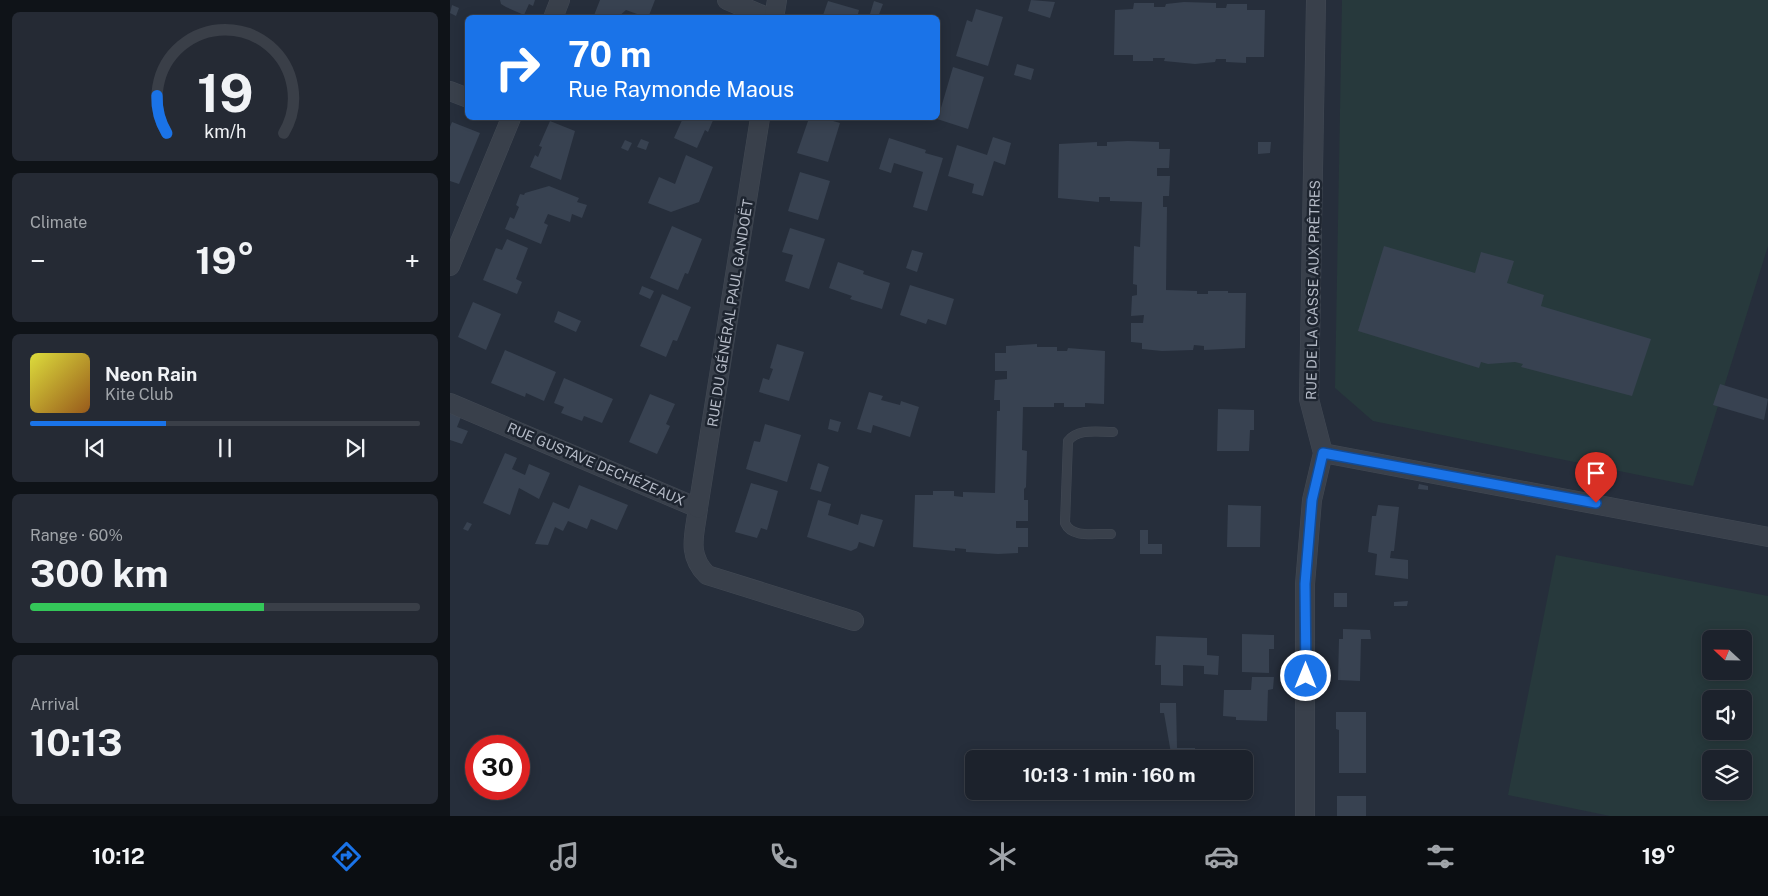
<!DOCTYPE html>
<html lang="en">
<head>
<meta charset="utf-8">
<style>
	:root { --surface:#1c222c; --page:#252a34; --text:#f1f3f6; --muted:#a0a4a9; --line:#3a3f48; --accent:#1a73e8 }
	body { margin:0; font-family:"Public Sans",sans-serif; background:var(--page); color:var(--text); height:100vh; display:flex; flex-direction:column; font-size:19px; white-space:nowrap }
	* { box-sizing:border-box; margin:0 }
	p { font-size:16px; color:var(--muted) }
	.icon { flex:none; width:28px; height:28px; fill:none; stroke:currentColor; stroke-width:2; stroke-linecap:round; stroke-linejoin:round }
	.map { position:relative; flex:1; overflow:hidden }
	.drawer { display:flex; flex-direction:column; gap:12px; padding:12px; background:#0f1318; width:450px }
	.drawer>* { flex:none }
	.top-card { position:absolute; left:15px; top:15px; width:475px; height:105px; border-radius:8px; box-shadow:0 2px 12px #0003,0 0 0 1px var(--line); background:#1a73e8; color:#fff; overflow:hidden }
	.needle { width:32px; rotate:292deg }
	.fabs { position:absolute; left:1252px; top:630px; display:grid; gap:10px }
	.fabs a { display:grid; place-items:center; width:50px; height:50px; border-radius:8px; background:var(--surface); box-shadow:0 2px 12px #0003,0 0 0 1px var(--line); font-size:25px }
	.speed { position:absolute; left:15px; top:735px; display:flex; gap:10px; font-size:25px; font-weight:700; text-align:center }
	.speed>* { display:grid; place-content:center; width:65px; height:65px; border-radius:50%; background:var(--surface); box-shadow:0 2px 12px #0003,0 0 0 1px var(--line); line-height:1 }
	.speed .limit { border:8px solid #d22; background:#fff; color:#111 }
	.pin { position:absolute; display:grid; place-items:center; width:42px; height:42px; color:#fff; margin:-51px -21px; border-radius:50% 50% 50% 0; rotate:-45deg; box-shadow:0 0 5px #0007 }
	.pin .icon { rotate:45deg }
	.me { position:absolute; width:55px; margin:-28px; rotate:0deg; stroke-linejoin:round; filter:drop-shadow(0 0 4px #0008) }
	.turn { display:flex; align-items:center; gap:18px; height:105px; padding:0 20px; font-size:22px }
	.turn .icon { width:65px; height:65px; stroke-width:2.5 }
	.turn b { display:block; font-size:35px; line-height:42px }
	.big { font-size:38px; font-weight:700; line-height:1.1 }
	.drawer .card { flex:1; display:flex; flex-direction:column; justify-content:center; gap:8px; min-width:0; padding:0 18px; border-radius:8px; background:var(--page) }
	.drawer .dial { align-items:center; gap:0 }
	.dial svg { height:130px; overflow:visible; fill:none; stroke:var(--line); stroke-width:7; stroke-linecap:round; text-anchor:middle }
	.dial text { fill:var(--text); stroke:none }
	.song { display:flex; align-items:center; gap:15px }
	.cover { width:60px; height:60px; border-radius:8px; background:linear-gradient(135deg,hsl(60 70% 55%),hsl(30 70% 35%)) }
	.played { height:5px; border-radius:2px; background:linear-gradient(90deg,var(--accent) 35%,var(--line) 35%) }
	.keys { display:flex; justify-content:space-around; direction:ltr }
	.heat { display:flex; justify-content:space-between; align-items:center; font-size:28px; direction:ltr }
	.charge { height:8px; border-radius:4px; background:linear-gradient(90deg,#34c759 60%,var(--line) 0) }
	.trip { position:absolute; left:515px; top:750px; width:288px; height:50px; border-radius:8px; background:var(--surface); box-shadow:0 2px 12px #0003,0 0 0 1px var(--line); font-weight:700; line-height:50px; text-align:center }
	.tab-bar { display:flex; height:80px; justify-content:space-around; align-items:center; background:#0b0e12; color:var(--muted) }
	.tab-bar .icon { width:35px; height:35px }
	.tab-bar .selected { color:var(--accent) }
	.tab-bar b { font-size:22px; color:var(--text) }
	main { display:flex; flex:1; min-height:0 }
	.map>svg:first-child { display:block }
	.green { fill:#27393c; fill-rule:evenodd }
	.building { fill:#384251 }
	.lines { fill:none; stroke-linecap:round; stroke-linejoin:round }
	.lane-casing { stroke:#424954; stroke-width:10 }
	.street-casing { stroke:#424954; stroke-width:20 }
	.lane { stroke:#39404b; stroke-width:9 }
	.street { stroke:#39404b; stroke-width:19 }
	.route-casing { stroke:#114b97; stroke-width:12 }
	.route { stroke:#1a73e8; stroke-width:9 }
	.labels { text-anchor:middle; stroke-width:5; stroke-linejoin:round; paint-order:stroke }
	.street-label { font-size:14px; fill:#b5bbc7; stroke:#1e2530 }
</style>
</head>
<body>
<main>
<section class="drawer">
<div class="card dial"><svg viewBox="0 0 100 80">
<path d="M14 69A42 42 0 1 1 86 69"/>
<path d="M14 69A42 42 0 0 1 8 46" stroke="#1a73e8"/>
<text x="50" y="56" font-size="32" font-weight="700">19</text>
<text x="50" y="72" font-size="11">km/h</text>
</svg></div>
<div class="card"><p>Climate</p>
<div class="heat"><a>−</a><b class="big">19°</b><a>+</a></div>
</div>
<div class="card">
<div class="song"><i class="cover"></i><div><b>Neon Rain</b><p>Kite Club</p></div></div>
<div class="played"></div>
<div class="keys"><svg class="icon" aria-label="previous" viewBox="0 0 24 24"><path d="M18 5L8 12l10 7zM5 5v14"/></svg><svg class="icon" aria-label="pause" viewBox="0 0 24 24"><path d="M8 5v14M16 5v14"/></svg><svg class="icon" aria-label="next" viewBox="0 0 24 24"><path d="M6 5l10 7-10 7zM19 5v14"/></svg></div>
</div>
<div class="card"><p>Range · 60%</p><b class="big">300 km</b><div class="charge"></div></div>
<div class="card"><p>Arrival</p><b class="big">10:13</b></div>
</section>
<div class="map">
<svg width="1318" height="816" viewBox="0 0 1318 816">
	<rect width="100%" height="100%" fill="#262e3b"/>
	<!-- green -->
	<g class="green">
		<path d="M892,0H1318V246L1243,486L923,421L885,388Z"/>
		<path d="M1106,555L1318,596V816H1160L1058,795ZM1261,639H1294V671H1261ZM1261,699H1294V731H1261ZM1261,759H1294V791H1261Z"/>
	</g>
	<!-- building -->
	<g class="building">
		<path d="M50,0H85L83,6L79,4L74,15L56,7L51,4Z"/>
		<path d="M150,0H205L198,18L176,10L167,18H143Z"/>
		<path d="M581,0L605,2L600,18L578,11Z"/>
		<path d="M378,1L409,10L407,18H372Z"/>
		<path d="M424,1L433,4L428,17L420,14Z"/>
		<path d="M734,2L766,3V8H776L777,4H797V10H815L814,57H796V63L776,62V59H766L765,62L745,64L714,61L715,58H703V61H683V55H664L665,10L683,9L684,3H704V7H715L716,4Z"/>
		<path d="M2,5L9,8L6,16L0,13Z"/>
		<path d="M526,9L553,17L538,66L506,56L517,20L522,22Z"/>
		<path d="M567,64L584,69L581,80L564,75Z"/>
		<path d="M503,67L534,77L518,129L484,118H488Z"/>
		<path d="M233,118H264L258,132L255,130L247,148L224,138Z"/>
		<path d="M359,118H373L390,123L378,162L347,153Z"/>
		<path d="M100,121L125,131L111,180L80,167L85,155L88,157L92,147L89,146Z"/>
		<path d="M2,122L30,133L9,184L0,181V127Z"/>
		<path d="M543,137L561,143L555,165L544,161L533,196L522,193L524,184L498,176L507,145L537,155Z"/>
		<path d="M439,138L476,150L475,153L493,158L477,211L463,207L473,172L444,163L441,173L429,169Z"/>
		<path d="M191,139L199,142L196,150L187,147Z"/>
		<path d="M175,140L182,143L178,151L171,148Z"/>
		<path d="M678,141L709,142V149H720L719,168H707V176H720L719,196H713V207H717L716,290L747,291V294H758V291H778V293H796L795,348L754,350V346L744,345L743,350L712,351L692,349V343L681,342V323H693L694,315L681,316L682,296L687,295V285L683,284L684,246L690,247L692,202L660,201V197H649V202L608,198L609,144L647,142V146H657V142Z"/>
		<path d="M808,142H821L820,153L808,154Z"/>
		<path d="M236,155L263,167L249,202L221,212L198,203L209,177L225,184Z"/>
		<path d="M350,172L380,181L368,220L338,211Z"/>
		<path d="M99,186L129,198L127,202L137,205L132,218L122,214L120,222L98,214L94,223L98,225L91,244L55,229L60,217L64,219L69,207L66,205L70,194L74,195L75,193Z"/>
		<path d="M222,226L252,239L238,274L235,273L228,290L200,278Z"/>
		<path d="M340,228L375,239L359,289L335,281L343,255L332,252Z"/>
		<path d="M57,239L78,248L66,279L72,282L67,294L33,280L46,248L52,250Z"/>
		<path d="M934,246L1025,273L1031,252L1064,261L1057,283L1094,295L1091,306L1201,339L1182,396L1071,367L1073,364L1065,362L1038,364L1031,362L1029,368L908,331Z"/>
		<path d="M462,250L473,253L467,272L456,268Z"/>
		<path d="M388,262L414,271L413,274L440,283L432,309L400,299L402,296L379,288Z"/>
		<path d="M460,285L504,299L496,325L478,319L476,324L450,315Z"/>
		<path d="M192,286L204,291L200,299L189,294Z"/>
		<path d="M212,294L241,307L227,341L223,340L216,357L190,346Z"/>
		<path d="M23,302L51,314L36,350L8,337Z"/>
		<path d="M108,311L131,321L126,332L104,322Z"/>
		<path d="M327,344L354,352L339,401L309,392L313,378L319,380L323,369L320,368Z"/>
		<path d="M587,344V347H607V351H617L618,348L655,351L654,404L635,403V407H614V403H604V407H573L572,450L577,451L576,487L574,489V500H578V521H566V528H578V547H568V553L548,554L516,552V549L505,548V551L463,547L465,495H483V491H504V496L513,497V492L545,493L547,411H550V400H544L545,380L557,379V371H545V353H556V346Z"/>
		<path d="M55,350L106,372L94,401L76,393L75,397L41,383Z"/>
		<path d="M114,378L163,399L152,423L134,416L132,421L111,413L114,407L104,403Z"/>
		<path d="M1270,384L1318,399L1314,420L1263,405Z"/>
		<path d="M419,392L433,396L431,400L450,405L451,401L469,407L460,437L423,425L421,433L407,429Z"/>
		<path d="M200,394L225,404L216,424L220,426L207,454L179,442Z"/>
		<path d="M768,409L804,410V430H800L799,451H767Z"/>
		<path d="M0,412L11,417L7,427L18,431L12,444L0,440Z"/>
		<path d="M380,419L391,422L388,432L378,429Z"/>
		<path d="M315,424L351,435L337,482L296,469L304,441L310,442Z"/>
		<path d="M55,453L67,458L62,469L75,475L79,464L100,473L89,499L69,488L60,515L33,503Z"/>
		<path d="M368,463L379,467L371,492L360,489Z"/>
		<path d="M301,483L328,491L317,530L311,528L307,538L285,532Z"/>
		<path d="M969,484L978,486V490L968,489Z"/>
		<path d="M129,485L178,505L167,530L141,519L137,529L118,521L113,531L105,527L98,545L85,544L103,502L119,509Z"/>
		<path d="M368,500L381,504L378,515L408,525L411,514L433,520L424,547L409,542L407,548L401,551L357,537Z"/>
		<path d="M778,505L811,506L810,547H777Z"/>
		<path d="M928,505L949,507L944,551H941L940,558L958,560V579L925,575L927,554L918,552L922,516H926Z"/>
		<path d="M17,522L22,524L18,531L13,529Z"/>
		<path d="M690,530H698V544H712V554H690Z"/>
		<rect x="884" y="593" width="13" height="14"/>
		<path d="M958,601L957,606H944V602Z"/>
		<path d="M893,629L920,630L921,639H911L910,681L888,680L889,639H893Z"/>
		<path d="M792,634L824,635V649H819V673L792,672Z"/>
		<path d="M706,636L757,638V655L769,656L768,675L754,674V666L733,665V686L711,685V665H705Z"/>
		<path d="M802,677H824L823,689L818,690L817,721L786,720V717L773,716L774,690H801Z"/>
		<path d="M710,703H726L727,748H745L746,759H722L714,713H710Z"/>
		<path d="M886,712H916V773H889V730L886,729Z"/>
		<path d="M749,791H782V801H748Z"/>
		<rect x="887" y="796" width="29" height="20"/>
	</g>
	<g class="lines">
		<defs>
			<path id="lane" d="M661,534C646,533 622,539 615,523L618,441C628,428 648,432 663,432"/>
			<g id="street">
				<path d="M277,0L319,18"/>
				<path d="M103,18L110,0"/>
				<path d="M324,18L327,0"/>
				<path d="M0,91L18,98"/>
				<path d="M0,266L61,118"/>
				<path d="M0,403L248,508C245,534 236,554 257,575L404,621"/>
				<path d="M873,453L1318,537"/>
				<path d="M248,508L310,118"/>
				<path d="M855,816V584L862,500L873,453L859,399L866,0"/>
			</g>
		</defs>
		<!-- lane casing -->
		<use href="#lane" class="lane-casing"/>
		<!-- street casing -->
		<use href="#street" class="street-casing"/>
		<!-- lane -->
		<use href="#lane" class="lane"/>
		<!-- street -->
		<use href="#street" class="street"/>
	</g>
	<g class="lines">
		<defs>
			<path id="route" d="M856,676L855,584L862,500L873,453L1146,503"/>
		</defs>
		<!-- route casing -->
		<use href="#route" class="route-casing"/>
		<!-- route -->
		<use href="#route" class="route"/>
	</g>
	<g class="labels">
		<!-- street labels -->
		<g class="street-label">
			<text transform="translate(863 290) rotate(-89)" y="5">RUE DE LA CASSE AUX PRÊTRES</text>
			<text transform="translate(280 313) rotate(-81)" y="5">RUE DU GÉNÉRAL PAUL GANDOËT</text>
			<text transform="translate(146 464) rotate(23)" y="5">RUE GUSTAVE DECHÉZEAUX</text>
		</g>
	</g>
</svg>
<div class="fabs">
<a><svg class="needle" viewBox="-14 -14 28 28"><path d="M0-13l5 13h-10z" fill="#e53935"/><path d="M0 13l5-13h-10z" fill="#a0a4a9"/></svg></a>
<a><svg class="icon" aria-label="sound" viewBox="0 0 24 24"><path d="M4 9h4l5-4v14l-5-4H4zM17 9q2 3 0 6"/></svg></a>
<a><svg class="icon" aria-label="layers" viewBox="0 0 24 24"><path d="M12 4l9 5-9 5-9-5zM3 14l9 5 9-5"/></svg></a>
</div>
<div class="speed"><div class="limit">30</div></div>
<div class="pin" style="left:1146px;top:503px;background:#d93025"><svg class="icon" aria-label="arrive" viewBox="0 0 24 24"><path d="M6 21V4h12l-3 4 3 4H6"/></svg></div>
<svg class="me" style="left:856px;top:676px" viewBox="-20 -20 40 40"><circle r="17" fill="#1a73e8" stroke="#fff" stroke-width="3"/><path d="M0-11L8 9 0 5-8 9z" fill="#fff"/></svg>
<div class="trip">10:13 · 1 min · 160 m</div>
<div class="top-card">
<div class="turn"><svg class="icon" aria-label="right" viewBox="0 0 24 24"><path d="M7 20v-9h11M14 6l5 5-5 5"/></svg><div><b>70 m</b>Rue Raymonde Maous</div></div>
</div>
</div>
</main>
<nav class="tab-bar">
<b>10:12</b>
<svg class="icon selected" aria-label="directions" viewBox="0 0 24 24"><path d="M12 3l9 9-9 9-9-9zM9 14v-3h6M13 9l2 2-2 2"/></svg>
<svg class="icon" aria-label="music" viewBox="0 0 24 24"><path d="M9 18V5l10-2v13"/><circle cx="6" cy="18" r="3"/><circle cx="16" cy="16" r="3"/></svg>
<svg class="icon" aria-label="phone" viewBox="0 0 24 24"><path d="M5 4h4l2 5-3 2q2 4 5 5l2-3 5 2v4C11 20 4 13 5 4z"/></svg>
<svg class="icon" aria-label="climate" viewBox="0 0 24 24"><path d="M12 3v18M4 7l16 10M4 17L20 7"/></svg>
<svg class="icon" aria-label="car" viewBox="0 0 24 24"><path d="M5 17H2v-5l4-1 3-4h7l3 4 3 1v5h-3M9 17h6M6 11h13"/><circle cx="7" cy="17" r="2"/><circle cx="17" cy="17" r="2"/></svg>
<svg class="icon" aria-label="filters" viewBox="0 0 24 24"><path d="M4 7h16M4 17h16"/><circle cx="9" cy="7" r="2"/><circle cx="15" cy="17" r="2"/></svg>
<b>19°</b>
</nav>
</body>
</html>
